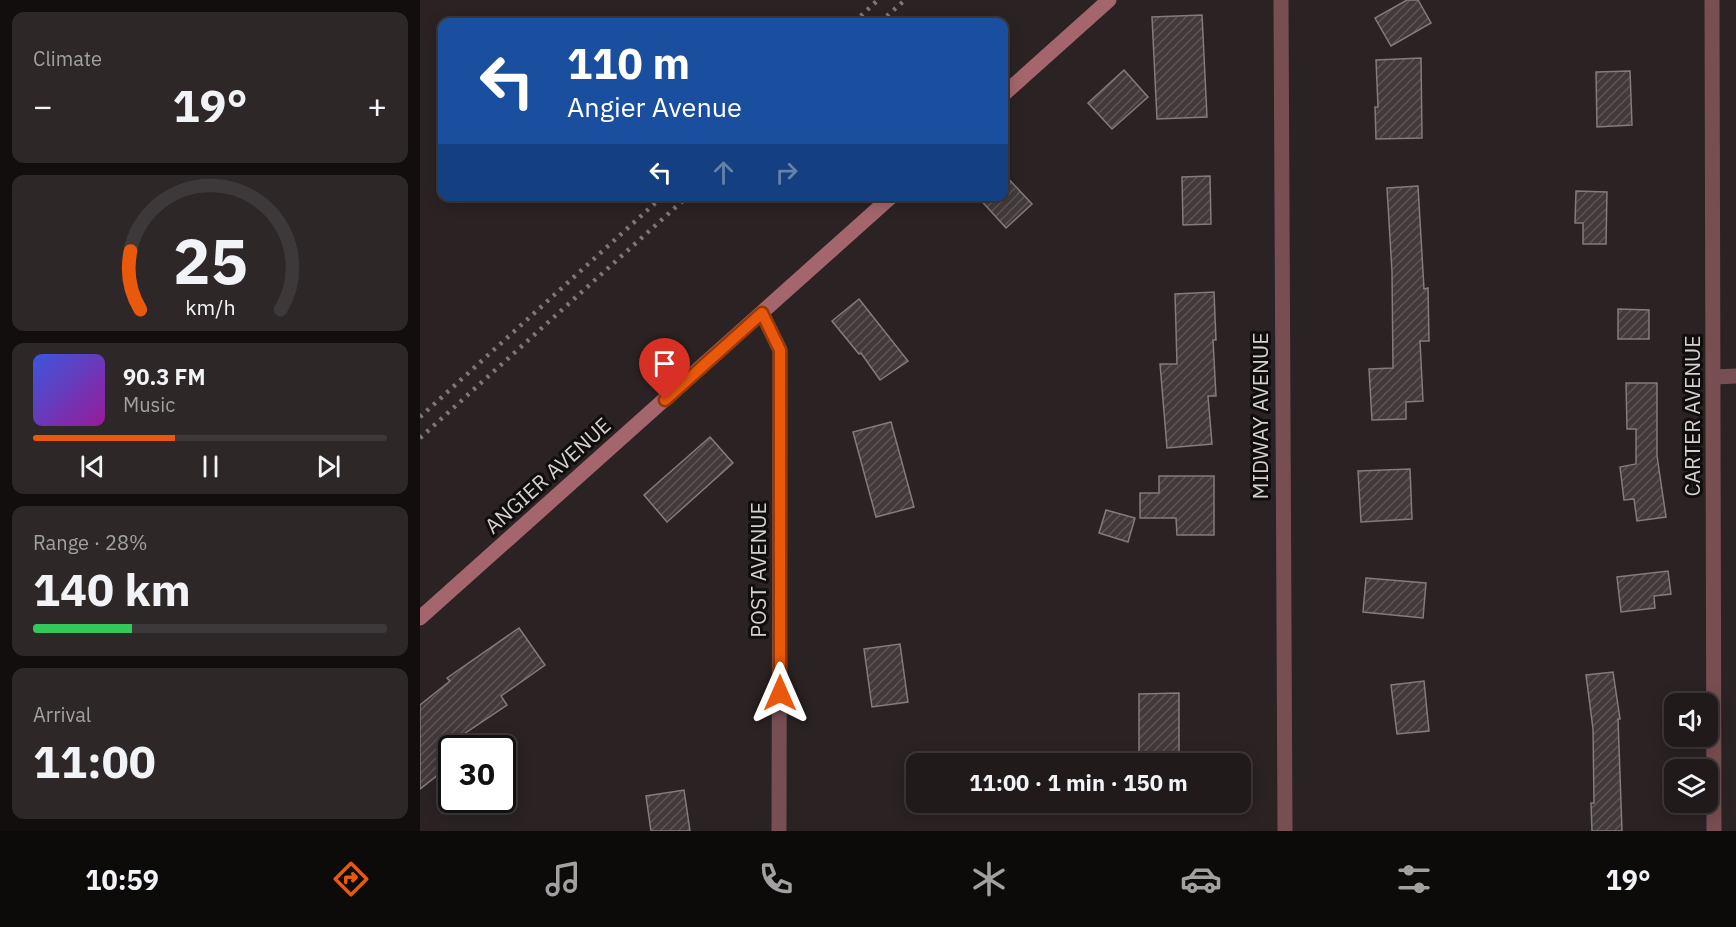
<!DOCTYPE html>
<html lang="en">
<head>
<meta charset="utf-8">
<style>
	:root { --surface:#201a1a; --page:#2d2727; --text:#f1f3f6; --muted:#a2a1a2; --line:#3d3839; --accent:#ea580c }
	body { margin:0; font-family:"IBM Plex Sans",sans-serif; background:var(--page); color:var(--text); height:100vh; display:flex; flex-direction:column; font-size:22px; white-space:nowrap }
	* { box-sizing:border-box; margin:0 }
	p { font-size:20px; color:var(--muted) }
	.icon { flex:none; width:33px; height:33px; fill:none; stroke:currentColor; stroke-width:2; stroke-linecap:round; stroke-linejoin:round }
	.map { position:relative; flex:1; overflow:hidden }
	.side { display:flex; flex-direction:column; gap:12px; padding:12px; background:#120e0e; width:420px }
	.side>* { flex:none }
	.top-card { position:absolute; left:18px; top:18px; width:570px; height:183px; border-radius:12px; box-shadow:0 3px 15px #0003,0 0 0 2px var(--line); background:#1a4fa0; color:#fff; overflow:hidden }
	.controls { position:absolute; left:1244px; top:693px; display:grid; gap:12px }
	.controls a { display:grid; place-items:center; width:54px; height:54px; border-radius:12px; background:var(--surface); box-shadow:0 3px 15px #0003,0 0 0 2px var(--line); font-size:30px }
	.speed { position:absolute; left:18px; top:735px; display:flex; gap:12px; font-size:30px; font-weight:700; text-align:center }
	.speed>* { display:grid; place-content:center; width:78px; height:78px; border-radius:50%; background:var(--surface); box-shadow:0 3px 15px #0003,0 0 0 2px var(--line); line-height:1 }
	.speed .limit { border:3px solid #111; border-radius:9px; background:#fff; color:#111 }
	.pin { position:absolute; display:grid; place-items:center; width:51px; height:51px; color:#fff; margin:-62px -26px; border-radius:50% 50% 50% 0; rotate:-45deg; box-shadow:0 0 6px #0007 }
	.pin .icon { rotate:45deg }
	.me { position:absolute; width:66px; margin:-33px; rotate:0deg; stroke-linejoin:round; filter:drop-shadow(0 0 4px #0008) }
	.turn { display:flex; align-items:center; gap:21px; height:126px; padding:0 30px; font-size:27px }
	.turn .icon { width:78px; height:78px; stroke-width:2.5 }
	.turn b { display:block; font-size:42px; line-height:51px }
	.lanes { display:flex; align-items:center; height:57px; padding:0 30px; background:#0003; justify-content:center; gap:30px; direction:ltr }
	.lanes .off { opacity:.35 }
	.big { font-size:45px; font-weight:700; line-height:1.1 }
	.side .card { flex:1; display:flex; flex-direction:column; justify-content:center; gap:9px; min-width:0; padding:0 21px; border-radius:12px; background:var(--page) }
	.side .dial { align-items:center; gap:0 }
	.dial svg { height:156px; overflow:visible; fill:none; stroke:var(--line); stroke-width:7; stroke-linecap:round; text-anchor:middle }
	.dial text { fill:var(--text); stroke:none }
	.song { display:flex; align-items:center; gap:18px }
	.cover { width:72px; height:72px; border-radius:9px; background:linear-gradient(135deg,hsl(230 70% 55%),hsl(300 70% 35%)) }
	.played { height:6px; border-radius:3px; background:linear-gradient(90deg,var(--accent) 40%,var(--line) 40%) }
	.keys { display:flex; justify-content:space-around; direction:ltr }
	.heat { display:flex; justify-content:space-between; align-items:center; font-size:33px; direction:ltr }
	.charge { height:9px; border-radius:4px; background:linear-gradient(90deg,#34c759 28%,var(--line) 0) }
	.trip { position:absolute; left:486px; top:753px; width:345px; height:60px; border-radius:12px; background:var(--surface); box-shadow:0 3px 15px #0003,0 0 0 2px var(--line); font-weight:700; line-height:60px; text-align:center }
	.tabs { display:flex; height:96px; justify-content:space-around; align-items:center; background:#0d0a0a; color:var(--muted) }
	.tabs .icon { width:42px; height:42px }
	.tabs .on { color:var(--accent) }
	.tabs b { font-size:27px; color:var(--text) }
	main { display:flex; flex:1; min-height:0 }
	.map>svg:first-child { display:block }
	.building { fill:url(#building-hatch); stroke:#857b7b; stroke-width:1.5 }
	.lines { fill:none; stroke-linecap:round; stroke-linejoin:round }
	.minor { stroke:#774e52; stroke-width:15 }
	.secondary { stroke:#a5656c; stroke-width:15 }
	.rail { stroke:#7d7677; stroke-width:4.5; stroke-dasharray:3 6; stroke-linecap:butt }
	.route-casing { stroke:#983908; stroke-width:15 }
	.route { stroke:#ea580c; stroke-width:10 }
	.labels { text-anchor:middle; stroke-width:6; stroke-linejoin:round; paint-order:stroke }
	.street-label { font-size:21px; fill:#d6d1d1; stroke:#100d0d }
</style>
</head>
<body>
<main>
<section class="side">
<div class="card"><p>Climate</p>
<div class="heat"><a>−</a><b class="big">19°</b><a>+</a></div>
</div>
<div class="card dial"><svg viewBox="0 0 100 80">
<path d="M14 69A42 42 0 1 1 86 69"/>
<path d="M14 69A42 42 0 0 1 9 39" stroke="#ea580c"/>
<text x="50" y="56" font-size="32" font-weight="700">25</text>
<text x="50" y="72" font-size="11">km/h</text>
</svg></div>
<div class="card">
<div class="song"><i class="cover"></i><div><b>90.3 FM</b><p>Music</p></div></div>
<div class="played"></div>
<div class="keys"><svg class="icon" aria-label="previous" viewBox="0 0 24 24"><path d="M18 5L8 12l10 7zM5 5v14"/></svg><svg class="icon" aria-label="pause" viewBox="0 0 24 24"><path d="M8 5v14M16 5v14"/></svg><svg class="icon" aria-label="next" viewBox="0 0 24 24"><path d="M6 5l10 7-10 7zM19 5v14"/></svg></div>
</div>
<div class="card"><p>Range · 28%</p><b class="big">140 km</b><div class="charge"></div></div>
<div class="card"><p>Arrival</p><b class="big">11:00</b></div>
</section>
<div class="map">
<svg width="1316" height="831" viewBox="0 0 1316 831">
	<defs>
		<pattern id="building-hatch" width="6" height="6" patternUnits="userSpaceOnUse" patternTransform="scale(1.5)"><rect width="6" height="6" fill="#42393a"/><path d="M-1 1l2-2M0 6l6-6M5 7l2-2" fill="none" stroke="#5d5555"/></pattern>
	</defs>
	<rect width="100%" height="100%" fill="#2a2223"/>
	<!-- building -->
	<g class="building">
		<path d="M987,0H998L1011,23L971,46L955,18Z"/>
		<path d="M782,15L787,117L737,119L732,17Z"/>
		<path d="M1001,58L1002,138L956,139L955,107H958L956,60Z"/>
		<path d="M704,70L728,97L692,129L668,103Z"/>
		<path d="M1210,71L1212,125L1177,127L1176,72Z"/>
		<path d="M584,174L612,204L586,228L557,196H584Z"/>
		<path d="M790,176L791,224L763,225L762,177Z"/>
		<path d="M998,186L1004,289L1008,288L1009,341H1000L1003,401L986,402V419L952,420L949,369L973,368L972,272L967,188Z"/>
		<path d="M1156,191L1187,192L1186,244H1163V223H1155Z"/>
		<path d="M794,292L796,340H793L796,396H788L792,444L747,448L740,364H757L755,294Z"/>
		<path d="M439,299L488,361L460,380L441,353L439,354L412,321Z"/>
		<path d="M1198,309L1229,310V339H1198Z"/>
		<path d="M1206,383H1237V456L1246,517L1217,521L1214,499L1204,500L1200,467L1216,464V429H1207Z"/>
		<path d="M471,422L494,507L456,517L433,432Z"/>
		<path d="M290,437L313,463L247,522L224,495Z"/>
		<path d="M990,469L992,519L941,522L938,471Z"/>
		<path d="M739,476H794V535H757L756,518H720V493H739Z"/>
		<path d="M686,510L715,518L708,542L679,533Z"/>
		<path d="M1248,571L1251,594L1234,596L1235,608L1201,612L1197,577Z"/>
		<path d="M946,578L1006,583L1003,618L943,612Z"/>
		<path d="M99,628L125,665L81,696L87,705L44,734L56,748H32V764L0,789V705L30,681L27,678Z"/>
		<path d="M480,644L488,702L452,707L444,649Z"/>
		<path d="M1193,672L1200,719H1198L1202,831H1172L1171,803H1174L1173,729L1166,675Z"/>
		<path d="M1004,681L1009,731L977,734L971,685Z"/>
		<path d="M759,693V752H719V694Z"/>
		<path d="M264,790L270,831H231L226,796Z"/>
	</g>
	<g class="lines">
		<!-- minor -->
		<g class="minor">
			<path d="M861,0L865,831"/>
			<path d="M1292,0L1294,831"/>
			<path d="M342,313L360,350L359,831"/>
			<path d="M1294,377L1316,376"/>
		</g>
		<!-- secondary -->
		<g class="secondary">
			<path d="M584,94L689,0"/>
			<path d="M0,618L472,196"/>
		</g>
		<!-- rail -->
		<g class="rail">
			<path d="M434,22L458,0"/>
			<path d="M460,22L485,0"/>
			<path d="M0,417L243,196"/>
			<path d="M0,438L268,196"/>
		</g>
	</g>
	<g class="lines">
		<defs>
			<path id="route" d="M245,400L342,313L360,350V693"/>
		</defs>
		<!-- route casing -->
		<use href="#route" class="route-casing"/>
		<!-- route -->
		<use href="#route" class="route"/>
	</g>
	<g class="labels">
		<!-- street labels -->
		<g class="street-label">
			<text transform="translate(841 416) rotate(-90)" y="7">MIDWAY AVENUE</text>
			<text transform="translate(1273 416) rotate(-90)" y="7">CARTER AVENUE</text>
			<text transform="translate(128 476) rotate(-42)" y="7">ANGIER AVENUE</text>
			<text transform="translate(339 570) rotate(-90)" y="7">POST AVENUE</text>
		</g>
	</g>
</svg>
<div class="controls">
<a><svg class="icon" aria-label="sound" viewBox="0 0 24 24"><path d="M4 9h4l5-4v14l-5-4H4zM17 9q2 3 0 6"/></svg></a>
<a><svg class="icon" aria-label="layers" viewBox="0 0 24 24"><path d="M12 4l9 5-9 5-9-5zM3 14l9 5 9-5"/></svg></a>
</div>
<div class="speed"><div class="limit">30</div></div>
<div class="pin" style="left:245px;top:400px;background:#d93025"><svg class="icon" aria-label="arrive" viewBox="0 0 24 24"><path d="M6 21V4h12l-3 4 3 4H6"/></svg></div>
<svg class="me" style="left:360px;top:693px" viewBox="-20 -20 40 40"><path d="M0-17L14 15 0 8-14 15z" fill="#ea580c" stroke="#fff" stroke-width="4"/></svg>
<div class="trip">11:00 · 1 min · 150 m</div>
<div class="top-card">
<div class="turn"><svg class="icon" aria-label="left" viewBox="0 0 24 24"><path d="M17 20v-9H6M10 6l-5 5 5 5"/></svg><div><b>110 m</b>Angier Avenue</div></div>
<div class="lanes"><svg class="icon" aria-label="left" viewBox="0 0 24 24"><path d="M17 20v-9H6M10 6l-5 5 5 5"/></svg><svg class="icon off" aria-label="ahead" viewBox="0 0 24 24"><path d="M12 20V5M6 11l6-6 6 6"/></svg><svg class="icon off" aria-label="right" viewBox="0 0 24 24"><path d="M7 20v-9h11M14 6l5 5-5 5"/></svg></div>
</div>
</div>
</main>
<nav class="tabs">
<b>10:59</b>
<svg class="icon on" aria-label="directions" viewBox="0 0 24 24"><path d="M12 3l9 9-9 9-9-9zM9 14v-3h6M13 9l2 2-2 2"/></svg>
<svg class="icon" aria-label="music" viewBox="0 0 24 24"><path d="M9 18V5l10-2v13"/><circle cx="6" cy="18" r="3"/><circle cx="16" cy="16" r="3"/></svg>
<svg class="icon" aria-label="phone" viewBox="0 0 24 24"><path d="M5 4h4l2 5-3 2q2 4 5 5l2-3 5 2v4C11 20 4 13 5 4z"/></svg>
<svg class="icon" aria-label="climate" viewBox="0 0 24 24"><path d="M12 3v18M4 7l16 10M4 17L20 7"/></svg>
<svg class="icon" aria-label="car" viewBox="0 0 24 24"><path d="M5 17H2v-5l4-1 3-4h7l3 4 3 1v5h-3M9 17h6M6 11h13"/><circle cx="7" cy="17" r="2"/><circle cx="17" cy="17" r="2"/></svg>
<svg class="icon" aria-label="filters" viewBox="0 0 24 24"><path d="M4 7h16M4 17h16"/><circle cx="9" cy="7" r="2"/><circle cx="15" cy="17" r="2"/></svg>
<b>19°</b>
</nav>
</body>
</html>
